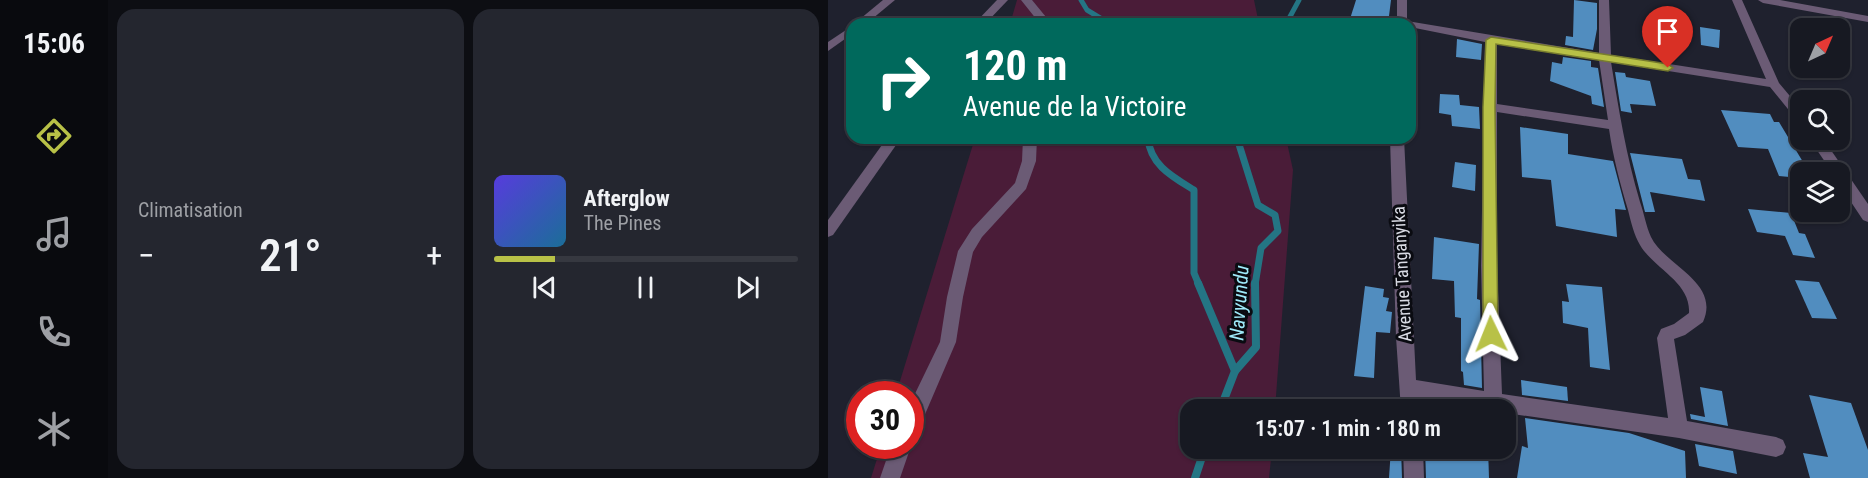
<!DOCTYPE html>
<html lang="fr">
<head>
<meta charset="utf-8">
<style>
	:root { --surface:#171922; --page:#24262f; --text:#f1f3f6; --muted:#9ea0a5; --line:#363840; --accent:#b8c147 }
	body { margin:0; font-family:"Roboto Condensed",sans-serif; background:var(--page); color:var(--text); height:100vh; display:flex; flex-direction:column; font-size:22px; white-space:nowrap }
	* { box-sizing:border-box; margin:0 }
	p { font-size:20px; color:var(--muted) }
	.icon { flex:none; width:33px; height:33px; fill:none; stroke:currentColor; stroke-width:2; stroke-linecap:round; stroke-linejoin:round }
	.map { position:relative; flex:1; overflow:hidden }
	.details { display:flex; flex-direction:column; gap:9px; padding:9px; background:#0d0e13; width:720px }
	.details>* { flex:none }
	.hud { position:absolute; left:18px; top:18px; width:570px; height:126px; border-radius:18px; box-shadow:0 2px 4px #0004,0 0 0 2px var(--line); background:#00695c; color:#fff; overflow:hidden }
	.needle { width:39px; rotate:44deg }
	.tools { position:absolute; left:962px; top:18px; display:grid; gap:12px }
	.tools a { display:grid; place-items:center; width:60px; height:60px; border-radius:12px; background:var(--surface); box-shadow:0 2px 4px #0004,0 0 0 2px var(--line); font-size:30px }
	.speed { position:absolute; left:18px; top:381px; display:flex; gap:12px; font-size:30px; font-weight:700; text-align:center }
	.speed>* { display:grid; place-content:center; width:78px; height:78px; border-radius:50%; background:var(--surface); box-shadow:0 2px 4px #0004,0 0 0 2px var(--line); line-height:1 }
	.speed .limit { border:9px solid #d22; background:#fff; color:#111 }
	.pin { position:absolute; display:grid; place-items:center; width:51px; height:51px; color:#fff; margin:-62px -26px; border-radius:50% 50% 50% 0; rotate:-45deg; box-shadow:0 0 6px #0007 }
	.pin .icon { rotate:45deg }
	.me { position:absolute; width:66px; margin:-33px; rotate:358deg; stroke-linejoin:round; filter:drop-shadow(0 0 4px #0008) }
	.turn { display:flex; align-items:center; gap:21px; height:126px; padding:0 18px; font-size:27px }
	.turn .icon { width:78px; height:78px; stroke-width:2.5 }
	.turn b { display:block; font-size:42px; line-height:51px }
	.big { font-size:45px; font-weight:600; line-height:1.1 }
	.details .widget { flex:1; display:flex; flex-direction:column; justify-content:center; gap:9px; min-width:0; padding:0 21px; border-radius:18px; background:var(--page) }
	.song { display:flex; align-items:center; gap:18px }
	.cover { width:72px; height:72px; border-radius:9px; background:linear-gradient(135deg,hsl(250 70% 55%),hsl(200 70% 35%)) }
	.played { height:6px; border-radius:3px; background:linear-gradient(90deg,var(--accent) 20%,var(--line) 20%) }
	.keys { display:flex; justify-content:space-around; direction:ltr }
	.heat { display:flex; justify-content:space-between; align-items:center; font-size:33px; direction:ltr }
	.details .tiles { flex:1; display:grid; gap:9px; grid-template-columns:repeat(2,1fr) }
	.trip { position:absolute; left:352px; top:399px; width:336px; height:60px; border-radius:18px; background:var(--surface); box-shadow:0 2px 4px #0004,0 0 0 2px var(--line); font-weight:600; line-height:60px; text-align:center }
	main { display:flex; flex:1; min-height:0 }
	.dock { display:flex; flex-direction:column; width:108px; justify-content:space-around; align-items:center; background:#090a0e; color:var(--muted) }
	.dock .icon { width:42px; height:42px }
	.dock .on { color:var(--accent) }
	.dock b { font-size:27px; color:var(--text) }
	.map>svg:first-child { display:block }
	.green { fill:#4a1c38 }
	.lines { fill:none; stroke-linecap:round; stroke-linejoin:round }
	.stream-far2 { stroke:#247584; stroke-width:5 }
	.stream-far1 { stroke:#247584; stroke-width:7 }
	.stream { stroke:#247584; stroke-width:8 }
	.building { fill:#518dbf }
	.minor { fill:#6b5b75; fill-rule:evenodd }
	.route { fill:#b8c147; stroke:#787d2e; stroke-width:1.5 }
	.labels { text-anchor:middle; stroke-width:6; stroke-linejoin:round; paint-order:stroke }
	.street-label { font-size:18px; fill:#d9dbe4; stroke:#0a0b11 }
	.water-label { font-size:20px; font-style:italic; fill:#9feafa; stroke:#0a0b11 }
</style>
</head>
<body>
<main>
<nav class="dock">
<b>15:06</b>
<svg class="icon on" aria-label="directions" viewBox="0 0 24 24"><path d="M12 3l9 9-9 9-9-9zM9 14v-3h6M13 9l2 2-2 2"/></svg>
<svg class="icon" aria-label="music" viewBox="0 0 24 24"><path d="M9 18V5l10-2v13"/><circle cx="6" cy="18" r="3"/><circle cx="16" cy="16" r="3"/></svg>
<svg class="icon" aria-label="phone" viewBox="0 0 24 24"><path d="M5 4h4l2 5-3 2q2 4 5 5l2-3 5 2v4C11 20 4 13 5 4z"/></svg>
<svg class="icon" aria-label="climate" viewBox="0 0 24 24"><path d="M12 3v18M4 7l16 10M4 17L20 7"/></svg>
</nav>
<section class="details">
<div class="tiles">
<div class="widget"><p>Climatisation</p>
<div class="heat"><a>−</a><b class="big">21°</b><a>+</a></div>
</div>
<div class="widget">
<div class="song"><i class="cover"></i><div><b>Afterglow</b><p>The Pines</p></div></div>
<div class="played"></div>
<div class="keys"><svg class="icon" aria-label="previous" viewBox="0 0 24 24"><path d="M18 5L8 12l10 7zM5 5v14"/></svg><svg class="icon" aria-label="pause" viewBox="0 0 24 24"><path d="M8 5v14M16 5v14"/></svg><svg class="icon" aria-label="next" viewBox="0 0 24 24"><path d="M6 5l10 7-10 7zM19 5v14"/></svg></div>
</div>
</div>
</section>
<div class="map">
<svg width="1040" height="478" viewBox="0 0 1040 478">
	<rect width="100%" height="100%" fill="#1f212e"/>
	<!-- green -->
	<g class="green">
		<path d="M189,0H426L431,24H182Z"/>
		<path d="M147,138H458L465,170L447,409L363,410V448L444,449L441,478H43L53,446H82V394H68Z"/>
	</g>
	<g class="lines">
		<!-- stream-far2 -->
		<g class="stream-far2">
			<path d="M253,0L259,10L282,24"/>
			<path d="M458,24L471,0"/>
		</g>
		<!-- stream-far1 -->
		<g class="stream-far1">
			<path d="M320,138C322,165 345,177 366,190V273L371,285"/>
			<path d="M409,138L430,205L447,215L450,231L433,248L427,285"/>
		</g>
		<!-- stream -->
		<g class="stream">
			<path d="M370,283L407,371"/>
			<path d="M392,410L407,371L428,347L427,283"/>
			<path d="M367,478L377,448"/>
		</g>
	</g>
	<!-- building -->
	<g class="building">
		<path d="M528,0H563L560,24L522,19Z"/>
		<path d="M746,0L769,3V29L765,50L737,45L738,36L745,37Z"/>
		<path d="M872,27L892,30L891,48L873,45Z"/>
		<path d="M629,39L654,44L653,60L628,57Z"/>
		<path d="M735,57L763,61V67L770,68L776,107L764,104L763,96L722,81L724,62L734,64Z"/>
		<path d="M787,72L797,73L798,77L822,81L828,106L802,104L804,113L793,111Z"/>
		<path d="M612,94L631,95L632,105L651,107L652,129L624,126L623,115L611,113Z"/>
		<path d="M893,110L942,114L946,122H951L981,172H972V178L951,176L940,149L910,147Z"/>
		<path d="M692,127L740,134V154L785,161L798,210L787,209L789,237L728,226L723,180L694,177Z"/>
		<path d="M802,153L854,159L860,179L872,180L877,201L822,192L827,212H817Z"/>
		<path d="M627,162L648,165L647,191L624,187Z"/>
		<path d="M920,209L963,213L971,233L977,234L987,258L965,255L957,236L929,232Z"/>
		<path d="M606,237L651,244L649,299L652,300L654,388L636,385L635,372L633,371V318L627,317L626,281L604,279Z"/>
		<path d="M967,280L991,282L1009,319L984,318Z"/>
		<path d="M738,284L774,287L782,370L762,367L760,328L735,323L734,301L741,302Z"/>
		<path d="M537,286L556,289L555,297L561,298L558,311L564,312L562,333L548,332L546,378L526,376Z"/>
		<path d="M693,380L739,387L740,401L694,395Z"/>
		<path d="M872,387L894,391L900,426L863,419L862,414L877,417Z"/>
		<path d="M981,395L1023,403L1040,450V478H982L975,453L1000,457Z"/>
		<path d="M697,418L801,433L857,451L858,478H689L694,446L700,448Z"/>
		<path d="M867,444L905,451L909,474L871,466Z"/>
		<path d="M563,448H573L574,478H561Z"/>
		<path d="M597,448H660L661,478H598Z"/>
	</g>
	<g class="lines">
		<!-- minor -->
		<g class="minor">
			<path d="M55,0H67L38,24H26Z"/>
			<path d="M169,0H180L157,24H146Z"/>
			<path d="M193,0H204L218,17L220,24H210L209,20Z"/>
			<path d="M569,0H579V21L771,53V0H781L783,55L938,79L904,0H914L951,83L972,108V120L968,119L942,87L783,62C791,111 798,155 812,202C816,213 818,226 823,237C836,265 893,282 875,322L857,335L846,339L859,421L948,437L955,440L958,447L955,454L948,457L851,438L678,413V410H657L590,397L591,410H573L568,337L562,138H576L588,380L656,391L653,266L657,42L582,27V24H569ZM669,44L771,60L780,120L669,104ZM669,112L781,129C785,157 792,183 800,210C803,222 806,235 812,245C826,269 863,282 861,313L846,324L833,329L829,338L840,418L674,394L669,266Z"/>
			<path d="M930,0H952L1040,16V22L935,3Z"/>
			<path d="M24,26V34L0,51V42Z"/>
			<path d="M59,138H73L5,235L0,237V220Z"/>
			<path d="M195,138H209L208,161L198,189L154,237L145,252L135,297L128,342L89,433L82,435V404L112,342L119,297L130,251L144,229L187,183L194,161Z"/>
			<path d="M982,140H996L1040,204V222L1035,220L1011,184V172H1004Z"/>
			<path d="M63,446H83L72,478H52Z"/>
			<path d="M575,448H595L596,478H576Z"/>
		</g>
	</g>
	<!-- route -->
	<path class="route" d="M663,37L840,64L845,68L840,71L668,44L667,107L670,334L668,339L663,341L657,339L655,334V107L658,40Z"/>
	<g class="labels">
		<!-- street labels -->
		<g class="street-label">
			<text transform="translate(574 274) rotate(-93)" y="6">Avenue Tanganyika</text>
		</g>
		<!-- water labels -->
		<g class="water-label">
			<text transform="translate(411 303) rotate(-86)" y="7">Navyundu</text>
		</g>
	</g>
</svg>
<div class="tools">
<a><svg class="needle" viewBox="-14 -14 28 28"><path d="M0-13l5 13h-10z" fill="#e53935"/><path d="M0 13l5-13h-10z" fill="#9ea0a5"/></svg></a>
<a><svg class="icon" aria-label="search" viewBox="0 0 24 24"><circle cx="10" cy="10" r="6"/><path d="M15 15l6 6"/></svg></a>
<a><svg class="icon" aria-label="layers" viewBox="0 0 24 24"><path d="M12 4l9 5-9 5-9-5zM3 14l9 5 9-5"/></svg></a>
</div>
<div class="speed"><div class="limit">30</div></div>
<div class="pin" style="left:840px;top:68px;background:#d93025"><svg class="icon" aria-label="arrive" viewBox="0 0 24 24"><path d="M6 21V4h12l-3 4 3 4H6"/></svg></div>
<svg class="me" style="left:663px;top:334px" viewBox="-20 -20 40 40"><path d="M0-17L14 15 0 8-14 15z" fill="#b8c147" stroke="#fff" stroke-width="4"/></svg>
<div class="trip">15:07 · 1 min · 180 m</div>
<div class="hud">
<div class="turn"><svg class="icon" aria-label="right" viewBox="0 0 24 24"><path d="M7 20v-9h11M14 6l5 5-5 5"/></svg><div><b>120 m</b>Avenue de la Victoire</div></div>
</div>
</div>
</main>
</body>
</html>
